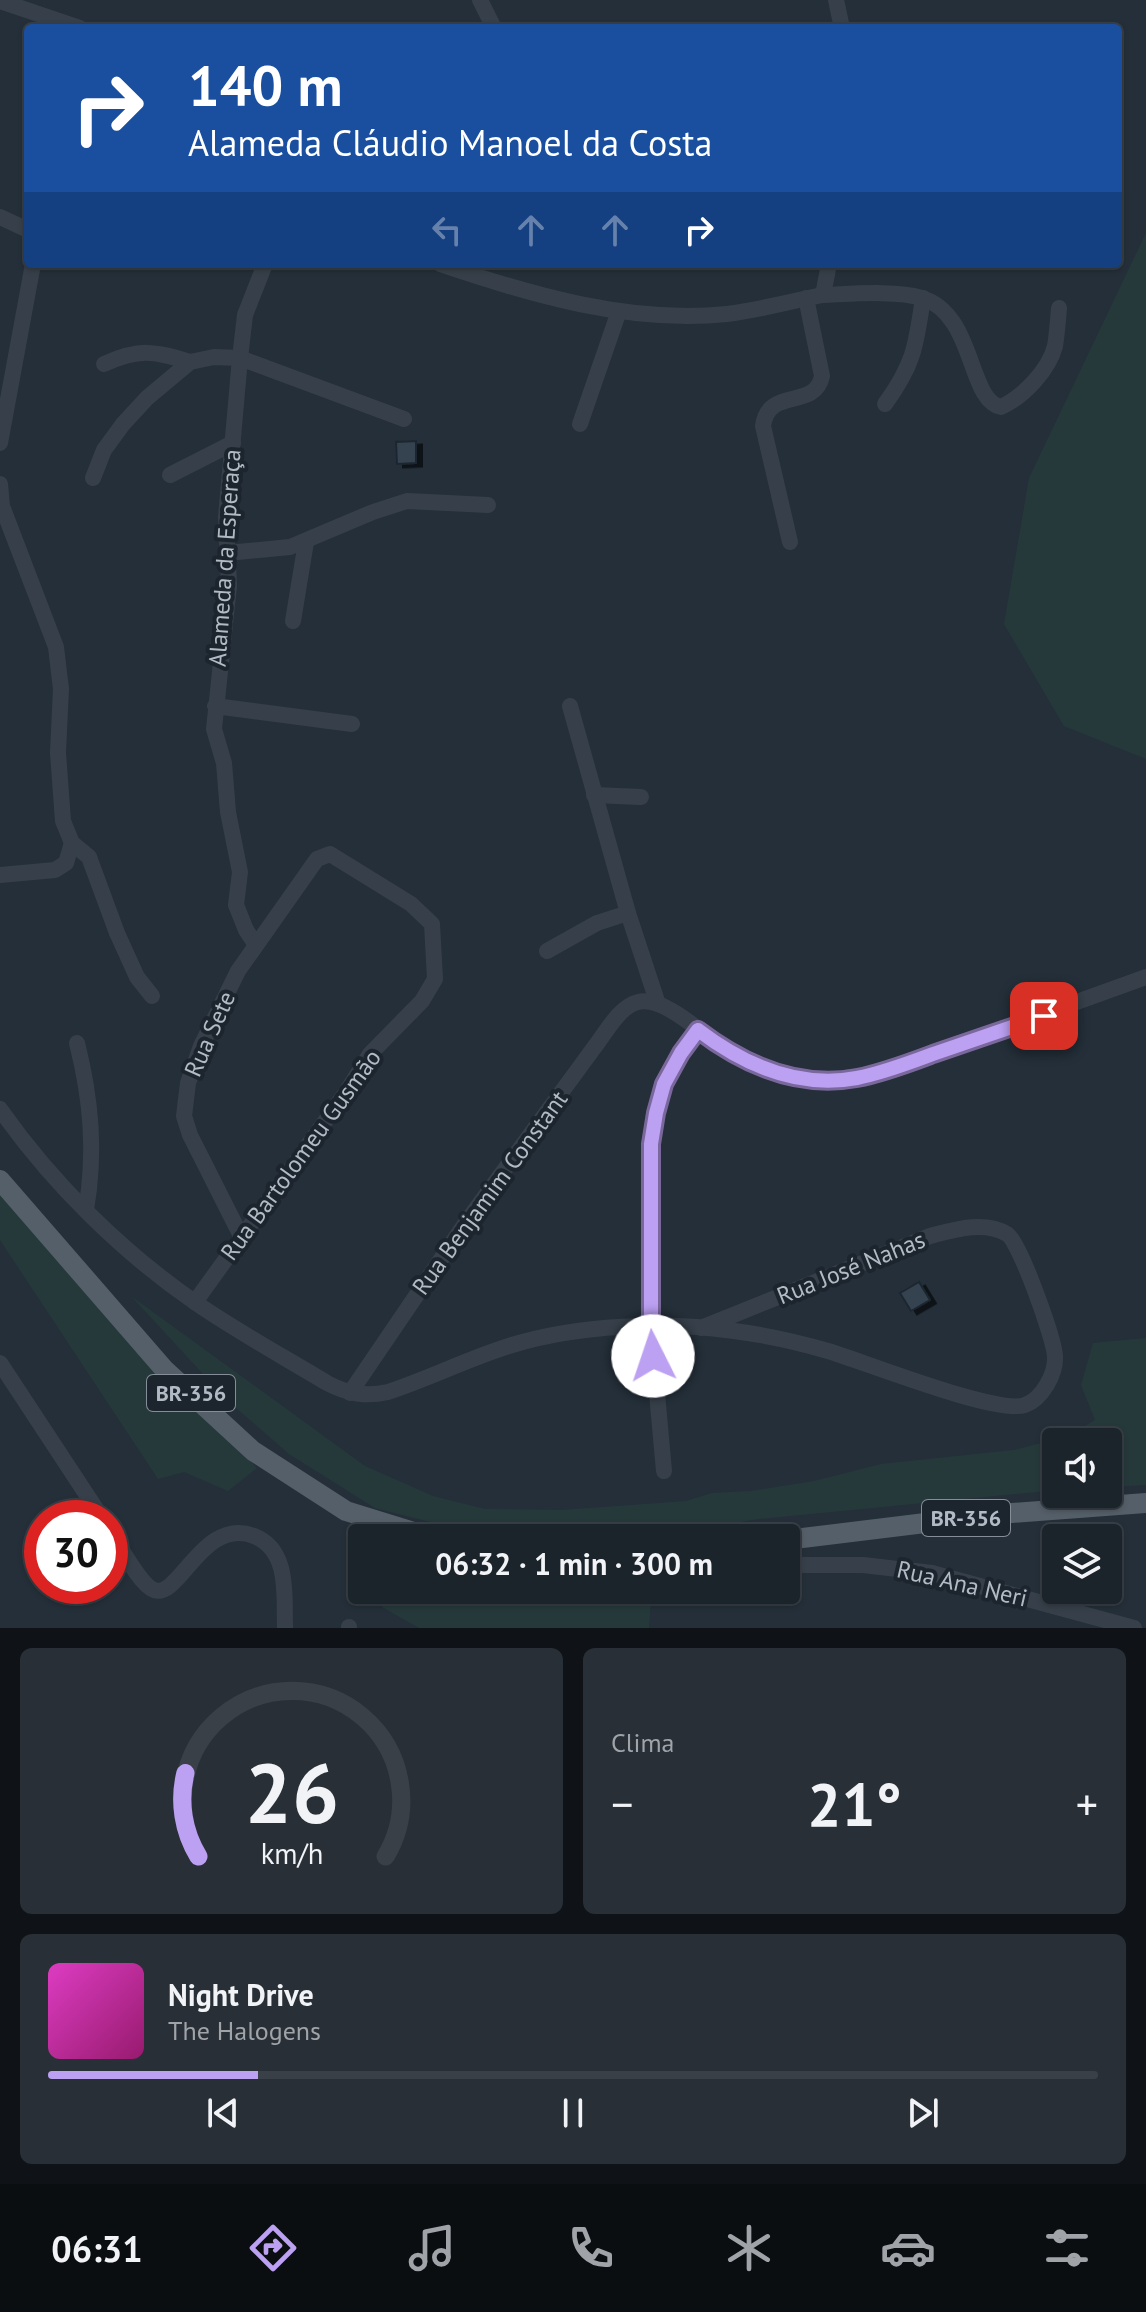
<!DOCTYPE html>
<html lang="pt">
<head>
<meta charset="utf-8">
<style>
	:root { --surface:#1b232b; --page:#282f37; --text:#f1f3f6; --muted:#a0a4a9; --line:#394047; --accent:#bca0f2 }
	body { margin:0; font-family:"PT Sans",sans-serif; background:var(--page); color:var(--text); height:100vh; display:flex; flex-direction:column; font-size:30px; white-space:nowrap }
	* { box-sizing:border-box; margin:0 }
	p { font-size:26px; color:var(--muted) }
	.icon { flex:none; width:44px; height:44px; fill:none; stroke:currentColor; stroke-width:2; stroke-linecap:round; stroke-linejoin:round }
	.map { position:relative; height:1628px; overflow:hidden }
	.sheet { display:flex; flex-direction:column; gap:20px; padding:20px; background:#0f1318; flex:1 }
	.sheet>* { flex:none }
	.guide { position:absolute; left:24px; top:24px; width:1098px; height:244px; border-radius:8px; box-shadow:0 2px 6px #0004,0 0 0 2px var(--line); background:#1a4fa0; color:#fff; overflow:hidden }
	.fabs { position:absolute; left:1042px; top:1428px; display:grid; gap:16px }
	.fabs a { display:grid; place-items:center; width:80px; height:80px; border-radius:8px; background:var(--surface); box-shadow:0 2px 6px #0004,0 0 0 2px var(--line); font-size:40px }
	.speed { position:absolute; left:24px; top:1500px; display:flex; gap:16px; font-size:40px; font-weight:700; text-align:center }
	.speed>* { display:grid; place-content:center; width:104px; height:104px; border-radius:50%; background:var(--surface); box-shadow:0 2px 6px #0004,0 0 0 2px var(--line); line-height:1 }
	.speed .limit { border:12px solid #d22; background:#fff; color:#111 }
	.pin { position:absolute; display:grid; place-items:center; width:68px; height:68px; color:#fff; margin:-34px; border-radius:16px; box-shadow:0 4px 12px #0006 }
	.me { position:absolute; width:88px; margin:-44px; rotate:356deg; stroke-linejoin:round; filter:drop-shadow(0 0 6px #0008) }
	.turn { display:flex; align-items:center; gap:28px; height:168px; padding:0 32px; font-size:36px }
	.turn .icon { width:104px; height:104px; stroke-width:2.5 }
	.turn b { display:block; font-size:56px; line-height:68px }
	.lanes { display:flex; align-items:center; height:76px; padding:0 32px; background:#0003; justify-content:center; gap:40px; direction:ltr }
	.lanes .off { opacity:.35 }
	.big { font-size:60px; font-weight:700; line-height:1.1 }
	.sheet .card { flex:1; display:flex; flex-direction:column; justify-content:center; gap:12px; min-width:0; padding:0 28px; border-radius:12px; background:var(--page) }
	.sheet .dial { align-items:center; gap:0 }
	.dial svg { height:208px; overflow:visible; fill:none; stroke:var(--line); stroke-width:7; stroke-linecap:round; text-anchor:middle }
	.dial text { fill:var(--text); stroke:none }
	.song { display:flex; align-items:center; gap:24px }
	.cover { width:96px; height:96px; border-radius:12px; background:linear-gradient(135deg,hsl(310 70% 55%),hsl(320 70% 35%)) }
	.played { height:8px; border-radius:4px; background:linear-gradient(90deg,var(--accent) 20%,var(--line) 20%) }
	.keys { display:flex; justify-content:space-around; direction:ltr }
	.heat { display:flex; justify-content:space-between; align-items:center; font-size:44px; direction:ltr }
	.sheet .tiles { flex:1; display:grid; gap:20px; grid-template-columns:1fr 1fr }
	.card:last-child { grid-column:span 2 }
	.trip { position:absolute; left:348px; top:1524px; width:452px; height:80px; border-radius:8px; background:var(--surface); box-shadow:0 2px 6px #0004,0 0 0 2px var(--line); font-weight:700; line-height:80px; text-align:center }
	.tabs { display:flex; height:128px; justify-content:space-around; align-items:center; background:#0b0e11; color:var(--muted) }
	.tabs .icon { width:56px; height:56px }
	.tabs .on { color:var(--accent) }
	.tabs b { font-size:36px; color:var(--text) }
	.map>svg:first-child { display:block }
	.green { fill:#26393a }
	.building { fill:#364350; stroke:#1e2730; stroke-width:2; filter:url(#shadow) }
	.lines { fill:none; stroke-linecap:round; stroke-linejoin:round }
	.minor { stroke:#37404a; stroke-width:16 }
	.major { stroke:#555f69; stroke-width:20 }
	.route-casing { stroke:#7a689d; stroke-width:20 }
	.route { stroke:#bca0f2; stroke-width:14 }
	.labels { text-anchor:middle; stroke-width:8; stroke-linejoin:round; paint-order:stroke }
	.shield { fill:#1c252e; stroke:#858e98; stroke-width:2 }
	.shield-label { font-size:22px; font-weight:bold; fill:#b2bbc5 }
	.street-label { font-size:24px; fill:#b2bbc5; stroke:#1c252e }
</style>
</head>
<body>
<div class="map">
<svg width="1146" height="1628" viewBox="0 0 1146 1628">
	<defs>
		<filter id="shadow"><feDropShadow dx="6" dy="3.5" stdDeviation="0" flood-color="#0009"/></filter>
	</defs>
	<rect width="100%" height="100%" fill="#242f39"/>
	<!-- green -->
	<g class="green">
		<path d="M1146,233V759L1064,726L1004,624L1029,478Z"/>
		<path d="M0,1186L257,1468L228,1491L184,1472L158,1479L0,1240Z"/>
		<path d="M131,1296L365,1466L433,1496L485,1509L562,1510L686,1501L712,1493L751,1491L814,1481L881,1464L1014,1450L1068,1436L1095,1420L1081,1385L1093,1343L1146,1338V1485L1108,1487V1442H1056V1490L759,1519L642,1538L470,1532L375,1508L289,1454L227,1400Z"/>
		<path d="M385,1590H646L651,1600L649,1628H419L382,1607Z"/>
	</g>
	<!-- building -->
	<g class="building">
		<path d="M416,441V463L397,464L396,442Z"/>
		<path d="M919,1282L930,1300L911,1311L900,1293Z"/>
	</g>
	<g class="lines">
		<!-- minor -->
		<g class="minor">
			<path d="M480,0L494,28"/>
			<path d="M836,0L842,28"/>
			<path d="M0,1L80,28"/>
			<path d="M0,217L28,230"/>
			<path d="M440,264C531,295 630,324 727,314C760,310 791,301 823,295L829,264"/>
			<path d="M823,295C850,294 897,290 922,298C975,314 968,401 1001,407C1023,397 1049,370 1055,346C1057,334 1058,321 1059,308"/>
			<path d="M104,364C140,348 153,351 190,362"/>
			<path d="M885,404C914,364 916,346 923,298"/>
			<path d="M580,424L619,311"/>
			<path d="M0,443L33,264"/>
			<path d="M170,475L233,443"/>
			<path d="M93,478L104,450L123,424L147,398L190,362L214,357L240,358L404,419"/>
			<path d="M0,484L2,506L56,647L61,689L58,753L63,821L72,843L89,857L117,933L137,977L152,996"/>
			<path d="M790,542L763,426C768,386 815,411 822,376L806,298"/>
			<path d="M227,553L290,547L373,512L407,501L488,505"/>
			<path d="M293,621L306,542"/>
			<path d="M215,706L352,724"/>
			<path d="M570,706L628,913L658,1004"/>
			<path d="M594,795L641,797"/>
			<path d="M0,875L55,870L66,863L72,843"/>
			<path d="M256,945L246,930L236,905L240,872L228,812L224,763L214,729L229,586L226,517L240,358L245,315L265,264"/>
			<path d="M547,951L597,923L628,913"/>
			<path d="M77,1043C91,1099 96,1152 86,1210"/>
			<path d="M0,1109C52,1183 122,1252 196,1303C238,1332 284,1357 327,1383C348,1394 366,1397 388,1392C430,1378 470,1358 512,1345C578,1325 665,1321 734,1331C765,1335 797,1342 828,1351C865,1362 997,1415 1025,1405C1042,1399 1056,1374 1055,1356C1054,1339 1020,1242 1007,1234C984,1220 953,1230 930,1236L701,1328"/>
			<path d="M195,1302L347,1091L370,1054L422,1001L435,979L432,924L411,904L330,854L317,859L238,971L201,1046L188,1083L184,1116L190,1135L241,1236"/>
			<path d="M0,1363L102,1518"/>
			<path d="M350,1393L467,1221L596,1045C606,1032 620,1006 638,1002C667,995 712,1044 737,1057C789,1085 836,1084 891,1069L1146,977"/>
			<path d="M664,1471L651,1327V1144L656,1113L664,1084L681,1053L698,1030"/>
			<path d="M110,1531C119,1544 140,1585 154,1590C179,1600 203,1516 254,1536C290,1550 284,1596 285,1628"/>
			<path d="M786,1562L792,1565H863L932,1573L1134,1628"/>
			<path d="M349,1628V1627"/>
		</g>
		<!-- major -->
		<g class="major">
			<path d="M0,1180L164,1369L253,1451L346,1511L433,1538"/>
			<path d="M786,1540L999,1514L1146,1503"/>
		</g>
	</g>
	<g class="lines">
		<defs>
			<path id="route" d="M653,1356L651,1327V1144L656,1113L664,1084L681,1053L698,1030C744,1065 798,1089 857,1078C883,1073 909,1063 933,1054C970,1041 1007,1029 1044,1016"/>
		</defs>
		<!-- route casing -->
		<use href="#route" class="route-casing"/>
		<!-- route -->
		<use href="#route" class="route"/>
	</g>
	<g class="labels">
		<!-- shield labels -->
		<g class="shield">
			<rect x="147" y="1375" width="88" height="36" rx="6"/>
			<rect x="922" y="1500" width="88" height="36" rx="6"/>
		</g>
		<g class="shield-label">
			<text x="191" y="1401">BR-356</text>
			<text x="966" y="1526">BR-356</text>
		</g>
		<!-- street labels -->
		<g class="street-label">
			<text transform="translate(225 558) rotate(-86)" y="8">Alameda da Esperaça</text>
			<text transform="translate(210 1034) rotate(-66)" y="8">Rua Sete</text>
			<text transform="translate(301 1155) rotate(-54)" y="8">Rua Bartolomeu Gusmão</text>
			<text transform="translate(490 1193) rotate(-54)" y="8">Rua Benjamim Constant</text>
			<text transform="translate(851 1268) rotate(-22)" y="8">Rua José Nahas</text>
			<text transform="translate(962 1584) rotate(13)" y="8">Rua Ana Neri</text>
		</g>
	</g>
</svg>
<div class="fabs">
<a><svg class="icon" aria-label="sound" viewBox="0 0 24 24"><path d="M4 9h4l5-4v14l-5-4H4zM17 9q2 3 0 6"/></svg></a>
<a><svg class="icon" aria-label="layers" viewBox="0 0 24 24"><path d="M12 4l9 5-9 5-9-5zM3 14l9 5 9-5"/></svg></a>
</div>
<div class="speed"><div class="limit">30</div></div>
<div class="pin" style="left:1044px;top:1016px;background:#d93025"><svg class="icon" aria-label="arrive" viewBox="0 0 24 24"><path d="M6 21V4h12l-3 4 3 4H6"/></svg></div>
<svg class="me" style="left:653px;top:1356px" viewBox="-20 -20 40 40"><circle r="19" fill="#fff"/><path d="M0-13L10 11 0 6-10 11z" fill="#bca0f2"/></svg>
<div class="trip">06:32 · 1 min · 300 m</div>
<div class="guide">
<div class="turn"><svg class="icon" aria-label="right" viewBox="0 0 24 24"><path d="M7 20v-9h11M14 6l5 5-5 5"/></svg><div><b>140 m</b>Alameda Cláudio Manoel da Costa</div></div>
<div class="lanes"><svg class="icon off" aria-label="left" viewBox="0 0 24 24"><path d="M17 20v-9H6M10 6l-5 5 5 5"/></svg><svg class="icon off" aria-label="ahead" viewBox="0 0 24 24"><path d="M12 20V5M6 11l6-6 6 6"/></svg><svg class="icon off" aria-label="ahead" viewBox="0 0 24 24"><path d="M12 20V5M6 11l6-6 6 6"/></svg><svg class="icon" aria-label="right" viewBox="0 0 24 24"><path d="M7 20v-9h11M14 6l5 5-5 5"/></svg></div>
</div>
</div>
<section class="sheet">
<div class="tiles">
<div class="card dial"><svg viewBox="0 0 100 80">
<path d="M14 69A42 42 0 1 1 86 69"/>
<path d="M14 69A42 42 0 0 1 9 37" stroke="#bca0f2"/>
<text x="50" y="56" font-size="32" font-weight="700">26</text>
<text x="50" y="72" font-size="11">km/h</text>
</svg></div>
<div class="card"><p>Clima</p>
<div class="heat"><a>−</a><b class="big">21°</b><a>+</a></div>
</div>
<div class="card">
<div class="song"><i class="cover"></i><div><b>Night Drive</b><p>The Halogens</p></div></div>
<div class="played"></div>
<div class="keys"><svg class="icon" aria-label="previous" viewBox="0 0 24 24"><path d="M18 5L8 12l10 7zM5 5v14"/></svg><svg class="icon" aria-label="pause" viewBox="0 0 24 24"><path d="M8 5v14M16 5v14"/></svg><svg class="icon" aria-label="next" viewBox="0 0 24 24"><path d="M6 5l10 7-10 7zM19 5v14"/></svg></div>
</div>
</div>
</section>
<nav class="tabs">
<b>06:31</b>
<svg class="icon on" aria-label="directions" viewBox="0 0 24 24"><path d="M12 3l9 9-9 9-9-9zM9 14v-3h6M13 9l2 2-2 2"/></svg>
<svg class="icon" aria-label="music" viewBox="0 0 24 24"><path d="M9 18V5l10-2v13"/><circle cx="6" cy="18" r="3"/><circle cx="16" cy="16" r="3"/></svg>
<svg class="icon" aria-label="phone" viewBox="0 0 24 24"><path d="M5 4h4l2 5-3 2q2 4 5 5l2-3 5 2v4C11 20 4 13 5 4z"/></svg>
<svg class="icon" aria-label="climate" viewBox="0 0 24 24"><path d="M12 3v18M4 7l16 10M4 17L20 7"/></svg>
<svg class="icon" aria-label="car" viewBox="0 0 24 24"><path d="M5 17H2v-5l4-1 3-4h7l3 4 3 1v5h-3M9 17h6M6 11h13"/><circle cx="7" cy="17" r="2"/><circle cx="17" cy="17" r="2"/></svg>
<svg class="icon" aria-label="filters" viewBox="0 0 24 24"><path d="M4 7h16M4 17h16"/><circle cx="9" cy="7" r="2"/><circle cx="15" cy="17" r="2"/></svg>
</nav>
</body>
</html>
